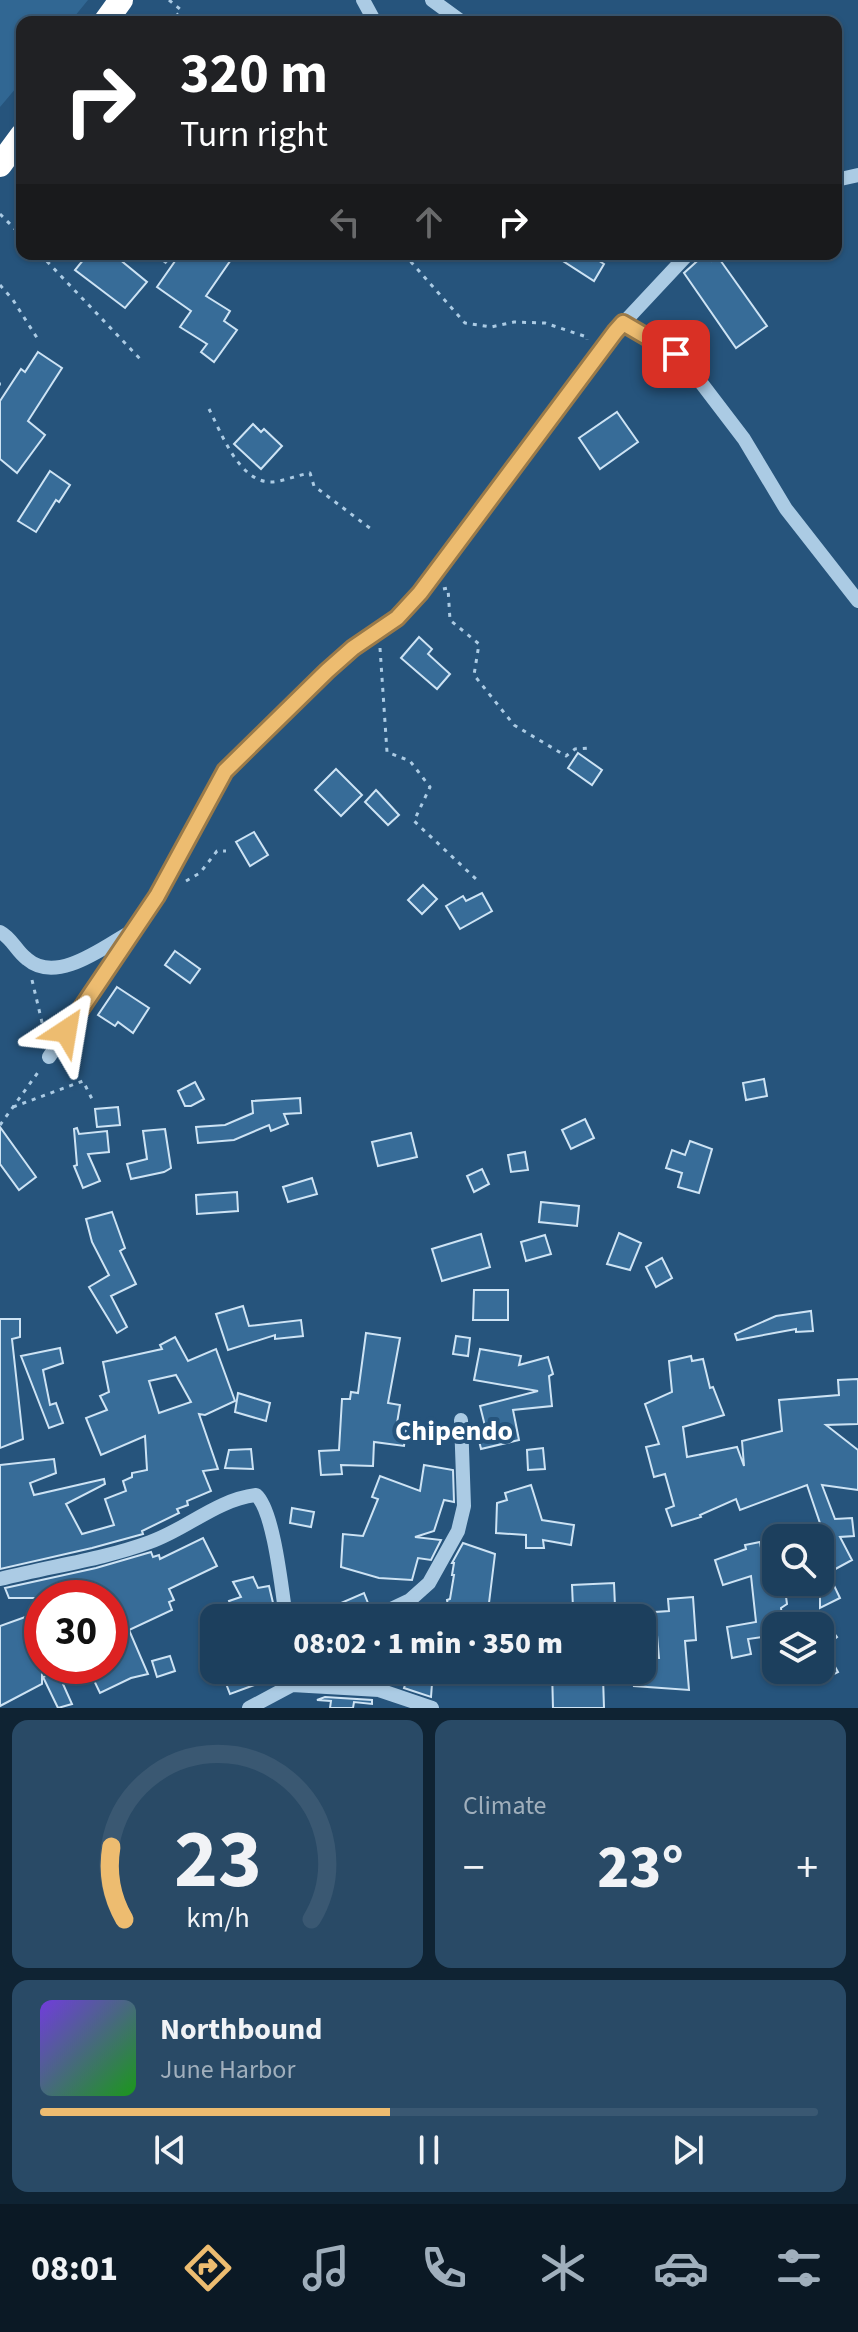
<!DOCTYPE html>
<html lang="en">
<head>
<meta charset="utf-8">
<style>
	:root { --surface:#1c3f5d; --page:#294a66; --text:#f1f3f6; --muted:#a0afbc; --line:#3a5872; --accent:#edbc70 }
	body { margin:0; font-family:"Source Sans 3",sans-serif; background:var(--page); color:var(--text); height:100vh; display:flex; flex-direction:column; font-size:30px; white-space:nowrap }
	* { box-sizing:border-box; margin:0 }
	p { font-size:26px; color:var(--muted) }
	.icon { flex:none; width:44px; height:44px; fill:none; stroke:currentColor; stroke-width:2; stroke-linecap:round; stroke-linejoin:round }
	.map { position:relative; height:1708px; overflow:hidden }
	.drawer { display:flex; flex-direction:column; gap:12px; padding:12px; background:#0f2333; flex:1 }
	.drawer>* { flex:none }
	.banner { position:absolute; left:16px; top:16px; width:826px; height:244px; border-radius:16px; box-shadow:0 2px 6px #0004,0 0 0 2px var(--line); background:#202124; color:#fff; overflow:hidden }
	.fabs { position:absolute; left:762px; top:1524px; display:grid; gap:16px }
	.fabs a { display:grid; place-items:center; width:72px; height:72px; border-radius:16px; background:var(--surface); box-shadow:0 2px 6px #0004,0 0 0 2px var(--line); font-size:40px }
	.speed { position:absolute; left:24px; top:1580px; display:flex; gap:16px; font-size:40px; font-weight:700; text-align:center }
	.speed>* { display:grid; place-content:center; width:104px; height:104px; border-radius:50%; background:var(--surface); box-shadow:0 2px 6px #0004,0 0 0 2px var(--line); line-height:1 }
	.speed .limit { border:12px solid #d22; background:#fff; color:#111 }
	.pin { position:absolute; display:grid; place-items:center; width:68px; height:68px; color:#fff; margin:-34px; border-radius:16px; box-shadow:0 4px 12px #0006 }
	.me { position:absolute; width:88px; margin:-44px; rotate:33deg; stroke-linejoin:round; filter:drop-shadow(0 0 6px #0008) }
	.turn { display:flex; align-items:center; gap:28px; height:168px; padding:0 32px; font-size:36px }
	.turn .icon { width:104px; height:104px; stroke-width:2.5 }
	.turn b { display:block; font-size:56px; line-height:68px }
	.lanes { display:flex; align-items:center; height:76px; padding:0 32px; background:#0003; justify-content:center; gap:40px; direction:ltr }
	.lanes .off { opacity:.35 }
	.big { font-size:60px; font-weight:800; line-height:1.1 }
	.drawer .widget { flex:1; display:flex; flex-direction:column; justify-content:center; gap:12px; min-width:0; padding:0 28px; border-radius:16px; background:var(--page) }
	.drawer .dial { align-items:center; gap:0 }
	.dial svg { height:208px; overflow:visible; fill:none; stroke:var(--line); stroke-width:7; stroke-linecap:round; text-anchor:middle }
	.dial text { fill:var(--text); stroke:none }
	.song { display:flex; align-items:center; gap:24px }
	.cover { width:96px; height:96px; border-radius:12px; background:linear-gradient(135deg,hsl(260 70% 55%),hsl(120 70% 35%)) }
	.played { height:8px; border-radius:4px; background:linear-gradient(90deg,var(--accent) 45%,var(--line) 45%) }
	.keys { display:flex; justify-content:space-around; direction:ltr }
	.heat { display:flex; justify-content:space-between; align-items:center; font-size:44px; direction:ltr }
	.drawer .tiles { flex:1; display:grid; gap:12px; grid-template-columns:1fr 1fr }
	.widget:last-child { grid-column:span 2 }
	.trip { position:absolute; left:200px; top:1604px; width:456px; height:80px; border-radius:16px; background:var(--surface); box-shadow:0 2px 6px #0004,0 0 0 2px var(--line); font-weight:800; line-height:80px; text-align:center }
	.dock { display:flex; height:128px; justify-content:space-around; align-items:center; background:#0b1925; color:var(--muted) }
	.dock .icon { width:56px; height:56px }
	.dock .current { color:var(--accent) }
	.dock b { font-size:36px; color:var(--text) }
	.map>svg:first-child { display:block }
	.green { fill:#316793 }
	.building { fill:#376c98; stroke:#cde3f4; stroke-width:2; fill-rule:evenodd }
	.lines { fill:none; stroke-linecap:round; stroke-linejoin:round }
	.path { stroke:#abcbe4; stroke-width:3; stroke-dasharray:4 6; stroke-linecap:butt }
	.minor { stroke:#abcbe4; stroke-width:14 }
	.highway { stroke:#fff; stroke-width:24 }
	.route-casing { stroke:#9a7a49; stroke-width:20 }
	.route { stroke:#edbc70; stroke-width:14 }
	.labels { text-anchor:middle; stroke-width:8; stroke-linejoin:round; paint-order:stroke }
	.quarter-label { font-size:28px; font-weight:bold; fill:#fff; stroke:#26547c }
</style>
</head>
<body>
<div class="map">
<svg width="858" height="1708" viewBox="0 0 858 1708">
	<rect width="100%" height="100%" fill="#26547c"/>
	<!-- green -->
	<path class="green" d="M0,0H88L70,22H22V81L0,107Z"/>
	<!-- building -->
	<g class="building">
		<path d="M88,254H113L147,282L125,308L75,270Z"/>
		<path d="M180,254H235L206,296L230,311L224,321L237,330L214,362L201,352L207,344L180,327L191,311L157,287Z"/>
		<path d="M552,254H588L604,264L594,281Z"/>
		<path d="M705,254L712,261L718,257L767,326L736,348L684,273Z"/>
		<path d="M38,352L62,368L28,421L45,435L17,473L0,459V401L21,369L25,372Z"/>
		<path d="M617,412L638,442L600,469L579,438Z"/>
		<path d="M253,424L261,432L264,429L282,446L261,469L234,444Z"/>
		<path d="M50,471L70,485L59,502L56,500L36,532L18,521Z"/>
		<path d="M419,637L432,649L428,654L450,674L437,689L401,658Z"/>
		<path d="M578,753L602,770L592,785L568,768Z"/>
		<path d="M336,769L362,795L341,816L315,790Z"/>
		<path d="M376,790L399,815L388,825L365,802Z"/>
		<path d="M254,832L268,855L250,866L236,842Z"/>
		<path d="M423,885L437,899L422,914L408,900Z"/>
		<path d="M482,893L492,911L460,929L446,906L463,896L466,901Z"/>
		<path d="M175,951L200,969L190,983L165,965Z"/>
		<path d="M117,987L149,1008L133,1033L118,1022L115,1026L98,1015Z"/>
		<path d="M764,1079L767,1096L746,1100L743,1083Z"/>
		<path d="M195,1082L204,1099L191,1106H185L178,1091Z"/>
		<path d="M300,1098L301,1113L284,1114L288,1124L271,1131L269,1125L234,1140L198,1143L196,1127L225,1125L253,1113L252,1101Z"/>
		<path d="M118,1107L120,1125L97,1127L95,1109Z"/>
		<path d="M585,1119L594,1138L571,1149L562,1130Z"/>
		<path d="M0,1127L36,1177L19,1190L0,1164Z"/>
		<path d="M77,1128L79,1134L107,1131L109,1152L88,1154L100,1181L83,1188L74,1166L77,1165L74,1129Z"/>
		<path d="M165,1129L171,1168L164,1172L131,1179L127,1164L147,1159L143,1131Z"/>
		<path d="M411,1133L417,1157L378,1166L372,1142Z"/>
		<path d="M690,1141L712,1149L699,1193L678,1187L682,1173L666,1168L672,1150L685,1155Z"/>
		<path d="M525,1152L528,1170L511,1172L508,1155Z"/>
		<path d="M482,1169L489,1184L474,1192L467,1176Z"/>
		<path d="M312,1178L317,1194L288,1202L283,1187Z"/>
		<path d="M237,1192L238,1211L197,1214L196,1195Z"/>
		<path d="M541,1202L579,1206L577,1226L539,1222Z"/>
		<path d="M112,1212L125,1248L120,1251L136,1284L111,1296L127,1327L117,1333L89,1287L109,1275L92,1242L86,1219Z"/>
		<path d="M619,1233L641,1243L630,1270L607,1264Z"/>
		<path d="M481,1234L490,1267L442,1281L432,1249Z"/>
		<path d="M545,1235L551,1254L526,1261L521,1242Z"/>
		<path d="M662,1258L672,1278L656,1287L646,1267Z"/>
		<path d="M474,1290H508V1320H473Z"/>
		<path d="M243,1306L249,1326L301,1320L303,1336L275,1339V1335L228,1350L216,1314Z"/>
		<path d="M811,1311L813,1331L796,1332V1329L737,1340L735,1334L776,1316Z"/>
		<path d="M0,1319H20V1337L12,1339L23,1439L0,1448Z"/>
		<path d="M366,1333L400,1338L388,1403L400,1405L397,1423L407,1424L404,1446L374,1442L373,1466L341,1465L342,1474L321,1475L319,1451L339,1450L342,1399H350L351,1392L358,1393Z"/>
		<path d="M456,1336L470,1338L468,1356L453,1354Z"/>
		<path d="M175,1337L188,1361L216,1349L235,1401L205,1415L199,1414L218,1469L203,1471L211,1491L187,1501L188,1505L177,1509L179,1513L142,1531L143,1534L92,1548L0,1569V1465L54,1459L56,1473L30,1483L34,1495L104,1479L105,1484L66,1504L82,1534L114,1525L105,1499L126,1491L123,1481L132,1477V1473L147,1470L145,1436L101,1455L86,1418L107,1410L100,1396L109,1392L103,1362L162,1349L160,1345ZM176,1375L191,1402L159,1413L149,1381Z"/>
		<path d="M60,1348L63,1363L43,1370L50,1405L56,1403L63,1423L49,1428L21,1356Z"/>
		<path d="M480,1349L521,1356L519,1365L548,1357L553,1374L549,1376L552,1406L513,1410L519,1440L481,1449L477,1432L486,1430L480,1406L538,1391L474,1380Z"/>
		<path d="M691,1356L692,1361L703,1359L710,1388L713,1387L724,1415L683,1427L687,1457L737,1447L744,1466L742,1441L782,1431L779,1400L839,1395L838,1380L858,1379V1424L826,1425L858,1450V1490L822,1485L835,1519L852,1518L854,1536L840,1537L852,1560L828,1573L840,1598L820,1608V1529H822L807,1485L740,1510L736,1499L700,1515L701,1517L672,1526L666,1509L674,1506L665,1474L654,1477L646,1447L659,1444L645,1404L672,1392L669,1361Z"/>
		<path d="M238,1393L270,1403L266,1421L235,1412Z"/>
		<path d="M543,1448L545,1469L528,1470L527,1450Z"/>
		<path d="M251,1449L253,1469L225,1468L229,1450Z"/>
		<path d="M424,1465L453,1470L454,1502L444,1500L434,1531L415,1537L441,1540L431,1560L418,1558L412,1580L379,1578L341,1567L343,1534L363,1536L378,1499L372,1497L380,1476L420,1491Z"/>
		<path d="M531,1485L542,1520L574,1525L571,1545L543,1540L544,1548H526V1535L496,1533L497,1503L507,1500L505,1493Z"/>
		<path d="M292,1508L314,1512L311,1527L290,1523Z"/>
		<path d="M203,1538L217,1566L169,1589L174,1600L169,1602L172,1610L129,1630L148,1674L131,1678L100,1693L90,1672L63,1684L72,1704L58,1708L43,1677L69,1666H110V1598H9L5,1588L96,1568L151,1552L153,1557L159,1555L160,1559Z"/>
		<path d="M760,1542L764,1565L776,1564V1582H784L787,1604L781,1608L783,1626H776V1635L748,1639L751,1654L732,1658L727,1627L756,1622L751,1576L723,1585L715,1560L746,1549L745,1545Z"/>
		<path d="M463,1543L495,1554L489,1603L529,1612L528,1618H450L447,1600L450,1599L454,1575H452L454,1563H452Z"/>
		<path d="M253,1577L258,1588L269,1586L274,1607L234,1617L229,1601L241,1597L233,1582Z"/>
		<path d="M614,1583L615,1606L573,1608L572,1585Z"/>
		<path d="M364,1593L370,1608L364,1612L362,1618H348L341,1603Z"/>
		<path d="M693,1597L696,1640L685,1641L689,1690L634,1686L636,1670H642V1657L659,1658L655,1612L669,1611L668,1599Z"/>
		<path d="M42,1611V1684L0,1706V1626Z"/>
		<path d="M820,1614L837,1637L824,1647L838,1672L820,1681Z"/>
		<path d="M170,1656L175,1671L157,1677L152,1661Z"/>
		<path d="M230,1670H252L257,1684L230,1694L222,1673Z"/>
		<path d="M315,1670H373V1680L315,1676Z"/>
		<path d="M410,1670H433L431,1697L404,1688Z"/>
		<path d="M552,1670H594V1677H603L604,1708H553Z"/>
		<path d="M325,1697L372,1700V1704L354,1702L353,1708H330L331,1701L317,1700Z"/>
	</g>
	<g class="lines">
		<!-- path -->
		<g class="path">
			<path d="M169,0L181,10L172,22"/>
			<path d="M0,214L22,236"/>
			<path d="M40,254L143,362"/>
			<path d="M156,254L170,266"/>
			<path d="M404,254L465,323L491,327L514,322L545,323L587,337V340"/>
			<path d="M0,285L13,300L39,341"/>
			<path d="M0,384H1"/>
			<path d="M209,409C221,432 239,483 272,482C284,481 298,475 310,473L314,486L371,529"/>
			<path d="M443,589L448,588L450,620L479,644L474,675L514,725L566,756L575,749L589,748"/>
			<path d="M380,648L387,752L410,761L430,787L414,821L476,879"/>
			<path d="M186,881L200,873L217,851H226"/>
			<path d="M32,980L45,1035"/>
			<path d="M13,1107L83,1081L94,1103"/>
			<path d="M0,1125L39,1071"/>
		</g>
		<!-- minor -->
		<g class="minor">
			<path d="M363,0L375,22"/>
			<path d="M432,0L462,22"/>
			<path d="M836,180L858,175"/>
			<path d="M623,323L676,354L699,380L744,439L786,509L858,601"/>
			<path d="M0,932C12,938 16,951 27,959C57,985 105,946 132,931"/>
			<path d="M49,1057L157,896L225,771L327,671L353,648L397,618L420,593L615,332L688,254"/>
			<path d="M0,1579C50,1566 101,1560 150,1542C187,1529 216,1500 256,1495C274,1510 282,1592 286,1618"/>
			<path d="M372,1618L410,1600L429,1583L458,1531L464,1506L461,1420"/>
			<path d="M249,1708L292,1685L379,1690L432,1708"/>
		</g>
		<!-- highway -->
		<g class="highway">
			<path d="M105,22L121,0"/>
			<path d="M0,165L22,135"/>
		</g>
	</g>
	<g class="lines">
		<defs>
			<path id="route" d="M66,1031L157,896L225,771L327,671L353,648L397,618L420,593L615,332L623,323L676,354"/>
		</defs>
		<!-- route casing -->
		<use href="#route" class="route-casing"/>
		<!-- route -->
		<use href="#route" class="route"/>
	</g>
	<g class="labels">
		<!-- quarter labels -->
		<g class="quarter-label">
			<text x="454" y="1440">Chipendo</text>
		</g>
	</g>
</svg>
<div class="fabs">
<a><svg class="icon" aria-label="search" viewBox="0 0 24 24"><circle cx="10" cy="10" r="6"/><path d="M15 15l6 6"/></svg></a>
<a><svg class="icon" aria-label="layers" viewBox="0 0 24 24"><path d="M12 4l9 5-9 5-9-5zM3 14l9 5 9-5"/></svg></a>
</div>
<div class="speed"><div class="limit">30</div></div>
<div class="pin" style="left:676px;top:354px;background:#d93025"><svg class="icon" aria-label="arrive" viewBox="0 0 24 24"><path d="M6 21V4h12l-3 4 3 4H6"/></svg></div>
<svg class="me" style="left:66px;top:1031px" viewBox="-20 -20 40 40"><path d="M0-17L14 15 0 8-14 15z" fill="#edbc70" stroke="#fff" stroke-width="4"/></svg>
<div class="trip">08:02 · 1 min · 350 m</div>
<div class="banner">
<div class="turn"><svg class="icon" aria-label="right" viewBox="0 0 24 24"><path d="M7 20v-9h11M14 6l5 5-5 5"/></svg><div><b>320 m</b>Turn right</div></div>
<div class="lanes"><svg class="icon off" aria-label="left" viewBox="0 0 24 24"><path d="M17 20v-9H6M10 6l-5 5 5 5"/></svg><svg class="icon off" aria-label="ahead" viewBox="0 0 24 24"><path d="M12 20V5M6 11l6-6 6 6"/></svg><svg class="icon" aria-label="right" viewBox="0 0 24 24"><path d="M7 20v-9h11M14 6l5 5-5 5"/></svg></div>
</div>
</div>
<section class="drawer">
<div class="tiles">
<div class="widget dial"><svg viewBox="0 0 100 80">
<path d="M14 69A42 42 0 1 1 86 69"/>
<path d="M14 69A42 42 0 0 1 9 41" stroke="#edbc70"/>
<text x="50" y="56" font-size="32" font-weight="700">23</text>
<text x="50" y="72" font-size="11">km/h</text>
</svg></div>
<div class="widget"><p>Climate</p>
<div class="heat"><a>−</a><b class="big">23°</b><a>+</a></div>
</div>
<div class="widget">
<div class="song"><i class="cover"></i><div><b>Northbound</b><p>June Harbor</p></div></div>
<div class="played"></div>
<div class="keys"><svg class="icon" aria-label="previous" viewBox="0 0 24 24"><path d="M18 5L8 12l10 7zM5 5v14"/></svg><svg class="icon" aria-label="pause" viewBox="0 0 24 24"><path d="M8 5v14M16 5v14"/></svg><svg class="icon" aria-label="next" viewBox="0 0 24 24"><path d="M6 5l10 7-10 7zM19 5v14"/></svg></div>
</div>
</div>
</section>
<nav class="dock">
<b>08:01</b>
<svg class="icon current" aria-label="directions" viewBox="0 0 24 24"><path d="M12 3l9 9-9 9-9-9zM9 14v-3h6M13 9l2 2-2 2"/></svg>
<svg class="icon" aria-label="music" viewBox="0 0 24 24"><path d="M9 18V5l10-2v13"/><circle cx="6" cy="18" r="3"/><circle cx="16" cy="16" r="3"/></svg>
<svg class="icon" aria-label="phone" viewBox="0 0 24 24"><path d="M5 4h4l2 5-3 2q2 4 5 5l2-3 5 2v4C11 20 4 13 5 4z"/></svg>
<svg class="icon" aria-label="climate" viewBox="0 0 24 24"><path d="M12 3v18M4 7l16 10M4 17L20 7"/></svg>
<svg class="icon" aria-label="car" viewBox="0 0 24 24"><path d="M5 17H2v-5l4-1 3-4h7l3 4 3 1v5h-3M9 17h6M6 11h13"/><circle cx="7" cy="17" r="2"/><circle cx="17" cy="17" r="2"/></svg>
<svg class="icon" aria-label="filters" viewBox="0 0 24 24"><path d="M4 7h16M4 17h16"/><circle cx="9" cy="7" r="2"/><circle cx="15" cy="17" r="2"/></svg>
</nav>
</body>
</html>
